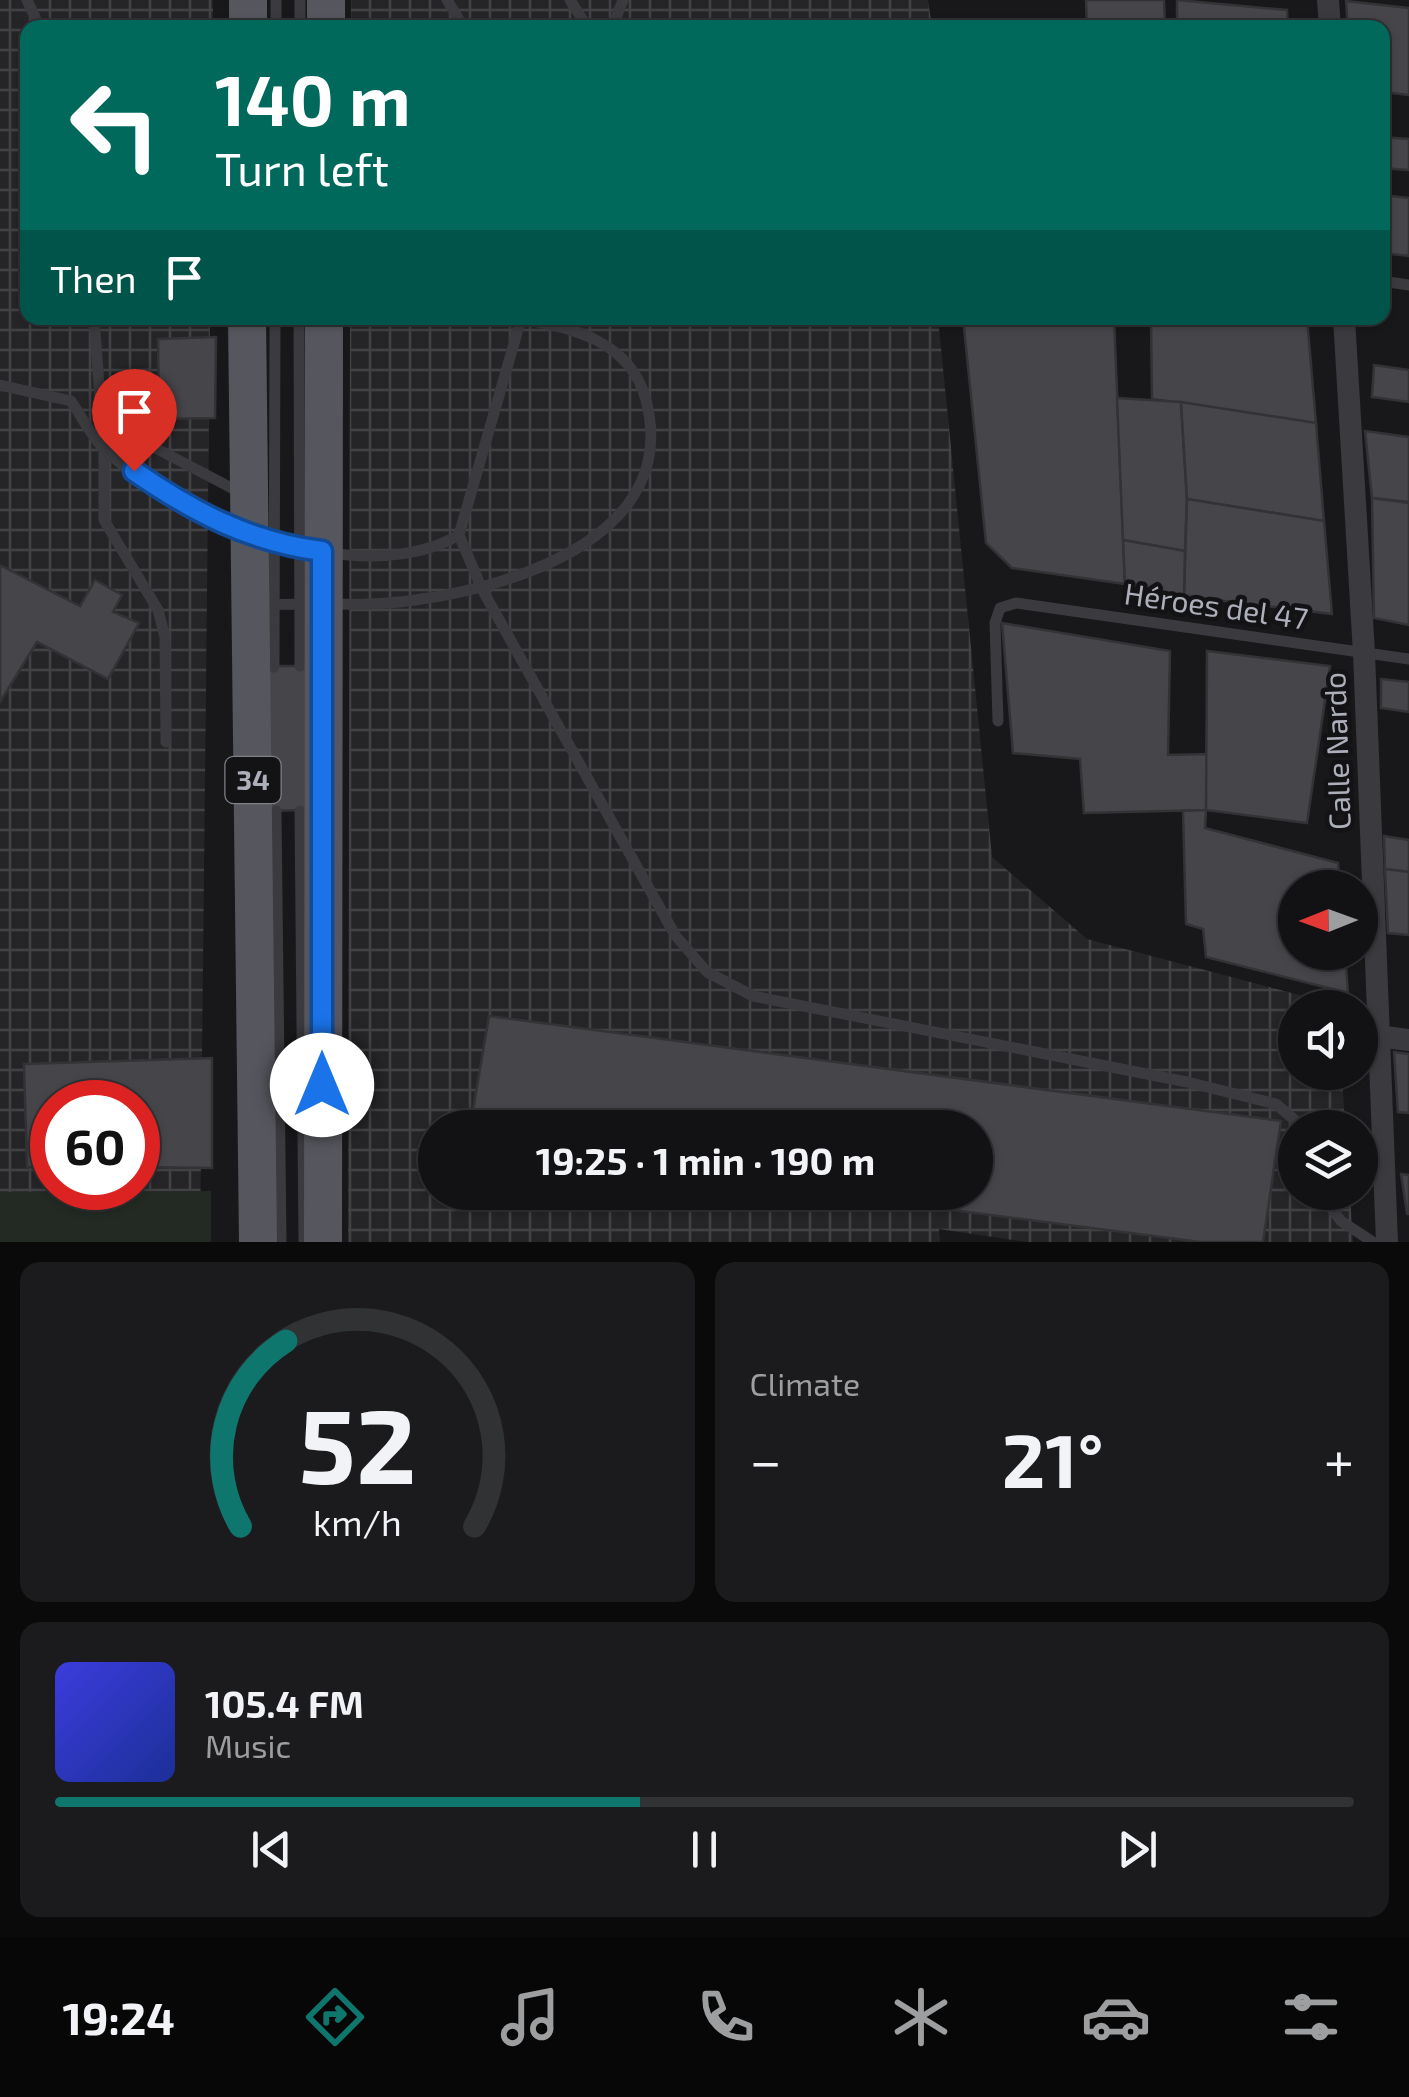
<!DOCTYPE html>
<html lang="en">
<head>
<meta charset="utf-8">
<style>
	:root { --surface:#121214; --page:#1b1b1d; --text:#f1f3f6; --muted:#9c9ea0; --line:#313234; --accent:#0f766e }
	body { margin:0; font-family:"Exo 2",sans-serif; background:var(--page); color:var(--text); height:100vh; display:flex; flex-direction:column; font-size:38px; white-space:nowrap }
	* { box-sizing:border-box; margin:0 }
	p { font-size:32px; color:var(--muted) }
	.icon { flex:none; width:55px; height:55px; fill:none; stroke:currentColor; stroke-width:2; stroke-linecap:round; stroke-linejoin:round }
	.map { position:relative; height:1242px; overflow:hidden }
	.sheet { display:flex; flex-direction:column; gap:20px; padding:20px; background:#0a0a0b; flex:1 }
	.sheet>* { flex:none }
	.top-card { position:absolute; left:20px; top:20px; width:1370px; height:305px; border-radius:20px; box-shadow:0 2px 8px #0004,0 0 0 2px var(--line); background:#00695c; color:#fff; overflow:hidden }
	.needle { width:65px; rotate:269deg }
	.controls { position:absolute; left:1278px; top:870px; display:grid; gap:20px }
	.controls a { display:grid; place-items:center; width:100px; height:100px; border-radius:50%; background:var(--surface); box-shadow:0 2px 8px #0004,0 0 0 2px var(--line); font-size:50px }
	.speed { position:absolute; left:30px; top:1080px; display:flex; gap:20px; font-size:50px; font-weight:700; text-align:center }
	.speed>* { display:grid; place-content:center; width:130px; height:130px; border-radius:50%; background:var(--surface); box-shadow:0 2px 8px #0004,0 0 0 2px var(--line); line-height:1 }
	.speed .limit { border:15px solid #d22; background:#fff; color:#111 }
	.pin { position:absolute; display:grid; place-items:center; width:85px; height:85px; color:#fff; margin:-102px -42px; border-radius:50% 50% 50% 0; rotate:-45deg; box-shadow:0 0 10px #0007 }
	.pin .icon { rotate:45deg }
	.me { position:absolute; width:110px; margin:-55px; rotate:0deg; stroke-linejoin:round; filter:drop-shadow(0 0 8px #0008) }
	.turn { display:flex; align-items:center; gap:35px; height:210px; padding:0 30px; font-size:45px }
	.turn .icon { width:130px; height:130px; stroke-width:2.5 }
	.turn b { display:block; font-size:70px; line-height:85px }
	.then { display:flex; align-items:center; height:95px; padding:0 30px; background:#0003; gap:20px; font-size:38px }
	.big { font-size:75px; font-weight:700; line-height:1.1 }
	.sheet .card { flex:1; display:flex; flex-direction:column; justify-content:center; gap:15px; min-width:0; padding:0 35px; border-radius:20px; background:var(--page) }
	.sheet .dial { align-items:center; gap:0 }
	.dial svg { height:260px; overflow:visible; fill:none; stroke:var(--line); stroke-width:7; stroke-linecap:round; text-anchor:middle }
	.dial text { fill:var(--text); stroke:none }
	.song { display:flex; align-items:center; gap:30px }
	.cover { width:120px; height:120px; border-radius:15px; background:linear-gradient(135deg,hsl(240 70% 55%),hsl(230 70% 35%)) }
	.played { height:10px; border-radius:5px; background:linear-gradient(90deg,var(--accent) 45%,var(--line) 45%) }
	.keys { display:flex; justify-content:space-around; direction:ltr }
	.heat { display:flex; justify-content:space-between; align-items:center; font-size:55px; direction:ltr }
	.sheet .tiles { flex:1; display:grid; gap:20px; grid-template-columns:1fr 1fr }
	.card:last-child { grid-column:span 2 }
	.trip { position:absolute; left:418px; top:1110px; width:575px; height:100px; border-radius:50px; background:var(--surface); box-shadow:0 2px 8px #0004,0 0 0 2px var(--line); font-weight:700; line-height:100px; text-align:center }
	.tab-bar { display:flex; height:160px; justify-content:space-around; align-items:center; background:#070708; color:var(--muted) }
	.tab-bar .icon { width:70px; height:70px }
	.tab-bar .on { color:var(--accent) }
	.tab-bar b { font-size:45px; color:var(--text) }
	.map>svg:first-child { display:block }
	.industrial { fill:url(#industrial-grid); fill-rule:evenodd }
	.green { fill:#232a24 }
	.building { fill:#46454a; stroke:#333336; stroke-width:2.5 }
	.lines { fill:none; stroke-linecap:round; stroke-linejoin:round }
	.lane { stroke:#3a3a3f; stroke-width:11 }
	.street { stroke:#3a3a3f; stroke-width:22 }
	.primary { stroke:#56575e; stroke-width:38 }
	.route-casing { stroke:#114b97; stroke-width:25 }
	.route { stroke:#1a73e8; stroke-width:18 }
	.labels { text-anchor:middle; stroke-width:9; stroke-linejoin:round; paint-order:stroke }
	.shield { fill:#131315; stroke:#7e8088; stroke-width:2.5 }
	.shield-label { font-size:28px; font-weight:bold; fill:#acafb9 }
	.street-label { font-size:30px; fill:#acafb9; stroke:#131315 }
</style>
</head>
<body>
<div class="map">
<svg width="1409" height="1242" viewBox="0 0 1409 1242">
	<defs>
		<pattern id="industrial-grid" width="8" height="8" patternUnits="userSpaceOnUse" patternTransform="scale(2.5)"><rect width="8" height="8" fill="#252427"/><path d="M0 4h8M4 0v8" fill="none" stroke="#424144"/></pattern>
	</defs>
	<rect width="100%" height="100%" fill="#18181a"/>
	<!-- industrial -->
	<g class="industrial">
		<path d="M0,0H213V27L28,28V318H210L200,1242H0ZM52,1102H138V1188H52Z"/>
		<path d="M351,0H928L932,27L351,28Z"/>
		<path d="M350,318H938L992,857L1087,939L1337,1005L1295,1008V1072L1342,1073L1345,1127L1295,1128V1192L1350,1193L1353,1242H1027L939,1229L940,1242H348ZM435,1128H975V1192H435Z"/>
	</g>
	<!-- green -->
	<path class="green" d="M211,1191V1242H0V1192Z"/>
	<!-- building -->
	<g class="building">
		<path d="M1086,0H1164L1165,28H1087Z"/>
		<path d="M1177,0L1287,10L1288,28H1177Z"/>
		<path d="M1346,1L1409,8V95L1382,92V28H1348Z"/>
		<path d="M1382,137L1409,139V170L1382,168Z"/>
		<path d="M1382,195L1409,198V256L1382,253Z"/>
		<path d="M963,318H1114L1125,584L1012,568L986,543Z"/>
		<path d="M1151,318H1307L1316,423L1152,399Z"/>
		<path d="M216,337L215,418L159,419L158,339Z"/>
		<path d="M1374,365L1409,370V402L1372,397Z"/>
		<path d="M1117,398L1181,402L1187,499L1185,551L1123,540Z"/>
		<path d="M1181,402L1316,423L1324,521L1187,499Z"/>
		<path d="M1365,431L1409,437V502L1372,498Z"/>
		<path d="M1372,498L1409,503V625L1374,618Z"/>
		<path d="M1187,499L1324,521L1332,614L1184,596Z"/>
		<path d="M1123,540L1185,551L1184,596L1125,584Z"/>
		<path d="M0,565L80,606L95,580L122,595L113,612L139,623L108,679L37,642L0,702Z"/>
		<path d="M1002,623L1170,651L1168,755L1208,754L1206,810L1084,813L1080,759L1013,753Z"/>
		<path d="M1207,651L1330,666L1307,823L1206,810Z"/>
		<path d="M264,666H306V810L265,811Z"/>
		<path d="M1381,679L1409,682V712L1381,708Z"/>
		<path d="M1206,810L1205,828L1338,863L1340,888H1295V952H1345L1348,993L1206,957L1203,929L1186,924L1183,811Z"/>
		<path d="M1384,836L1409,840V872L1385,869Z"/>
		<path d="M1385,869L1409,872V935L1388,933Z"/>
		<path d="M489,1016L1281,1121L1263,1242H1200L812,1192H975V1128H470Z"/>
		<path d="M1394,1052L1409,1054V1113L1398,1112Z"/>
		<path d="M212,1058V1168L138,1167V1102H52V1167H27L24,1064Z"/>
		<path d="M1401,1174L1409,1175V1214H1407Z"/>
	</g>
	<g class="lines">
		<!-- lane -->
		<g class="lane">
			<path d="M27,0L40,28"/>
			<path d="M447,0L464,28"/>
			<path d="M570,0L588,28"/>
			<path d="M276,28V0"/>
			<path d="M300,28V0"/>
			<path d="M612,28L623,0"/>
			<path d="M1382,281L1409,285"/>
			<path d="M94,318L104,450V520L158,610L165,637L166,742"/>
			<path d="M299,318L300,666"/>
			<path d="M0,385L71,401C82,417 92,438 106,451C184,522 361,592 459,535"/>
			<path d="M102,420L243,494"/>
			<path d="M256,605C309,602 363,608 415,600C518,586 681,534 646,400C631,342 573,327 521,319L459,535L482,589L675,935L707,972L753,996L1187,1082L1276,1104L1304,1128"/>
			<path d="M274,667L275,318"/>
			<path d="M998,721L995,623L1000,608L1016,603L1409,659"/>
			<path d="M276,811L281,1242"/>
			<path d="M300,811L304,1242"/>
			<path d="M1319,1192L1341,1221L1373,1242"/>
		</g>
		<!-- street -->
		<g class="street">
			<path d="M1328,0L1330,28"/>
			<path d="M1344,318L1364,653L1387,1242"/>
			<path d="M1378,1036L1409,1040"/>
		</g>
		<!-- primary -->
		<g class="primary">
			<path d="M248,28V0"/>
			<path d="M326,28V0"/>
			<path d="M247,318L258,1242"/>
			<path d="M323,1242L324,318"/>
		</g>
	</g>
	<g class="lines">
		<defs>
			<path id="route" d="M134,471C193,512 250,542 322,551V1085"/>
		</defs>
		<!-- route casing -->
		<use href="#route" class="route-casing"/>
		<!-- route -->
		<use href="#route" class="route"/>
	</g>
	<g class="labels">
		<!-- shield labels -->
		<rect class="shield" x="225.5" y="757" width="55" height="46" rx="8"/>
		<g class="shield-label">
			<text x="253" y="790">34</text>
		</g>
		<!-- street labels -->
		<g class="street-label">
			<text transform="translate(1216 607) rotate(8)" y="10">Héroes del 47</text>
			<text transform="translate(1338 751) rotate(-92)" y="10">Calle Nardo</text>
		</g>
	</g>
</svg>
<div class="controls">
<a><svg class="needle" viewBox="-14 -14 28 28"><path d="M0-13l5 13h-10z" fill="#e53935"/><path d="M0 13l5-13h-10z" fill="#9c9ea0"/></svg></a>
<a><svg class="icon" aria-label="sound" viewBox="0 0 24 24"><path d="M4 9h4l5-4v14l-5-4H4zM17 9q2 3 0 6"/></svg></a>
<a><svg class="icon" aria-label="layers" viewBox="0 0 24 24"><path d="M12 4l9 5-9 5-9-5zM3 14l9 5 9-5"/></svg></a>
</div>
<div class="speed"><div class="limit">60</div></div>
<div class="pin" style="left:134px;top:471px;background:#d93025"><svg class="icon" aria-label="arrive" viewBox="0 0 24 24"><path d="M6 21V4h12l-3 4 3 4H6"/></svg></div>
<svg class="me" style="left:322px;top:1085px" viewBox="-20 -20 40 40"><circle r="19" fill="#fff"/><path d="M0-13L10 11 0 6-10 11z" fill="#1a73e8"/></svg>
<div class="trip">19:25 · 1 min · 190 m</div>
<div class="top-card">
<div class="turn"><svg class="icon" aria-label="left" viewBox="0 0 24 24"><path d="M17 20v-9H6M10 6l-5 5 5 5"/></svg><div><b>140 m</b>Turn left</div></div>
<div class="then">Then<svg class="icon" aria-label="arrive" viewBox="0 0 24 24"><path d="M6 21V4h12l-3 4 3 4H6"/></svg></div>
</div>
</div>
<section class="sheet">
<div class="tiles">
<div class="card dial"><svg viewBox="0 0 100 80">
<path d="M14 69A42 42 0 1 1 86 69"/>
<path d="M14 69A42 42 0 0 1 28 12" stroke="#0f766e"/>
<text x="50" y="56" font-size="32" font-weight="700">52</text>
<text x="50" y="72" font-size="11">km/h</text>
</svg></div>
<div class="card"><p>Climate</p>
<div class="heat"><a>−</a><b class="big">21°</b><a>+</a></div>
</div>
<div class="card">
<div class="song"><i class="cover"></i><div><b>105.4 FM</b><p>Music</p></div></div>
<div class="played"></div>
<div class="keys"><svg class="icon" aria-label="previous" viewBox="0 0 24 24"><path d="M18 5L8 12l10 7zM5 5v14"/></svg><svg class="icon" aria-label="pause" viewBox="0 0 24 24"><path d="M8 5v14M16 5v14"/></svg><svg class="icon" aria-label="next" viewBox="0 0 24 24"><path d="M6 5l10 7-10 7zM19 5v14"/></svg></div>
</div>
</div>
</section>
<nav class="tab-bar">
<b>19:24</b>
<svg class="icon on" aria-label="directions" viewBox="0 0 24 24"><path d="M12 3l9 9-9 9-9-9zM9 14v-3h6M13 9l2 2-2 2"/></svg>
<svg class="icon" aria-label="music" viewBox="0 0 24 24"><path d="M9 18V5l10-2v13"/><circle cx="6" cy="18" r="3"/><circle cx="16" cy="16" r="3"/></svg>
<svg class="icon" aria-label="phone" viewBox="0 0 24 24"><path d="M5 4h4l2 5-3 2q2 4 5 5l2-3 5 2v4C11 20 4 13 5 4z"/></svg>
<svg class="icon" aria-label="climate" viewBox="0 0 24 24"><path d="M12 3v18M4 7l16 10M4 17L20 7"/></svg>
<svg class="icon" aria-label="car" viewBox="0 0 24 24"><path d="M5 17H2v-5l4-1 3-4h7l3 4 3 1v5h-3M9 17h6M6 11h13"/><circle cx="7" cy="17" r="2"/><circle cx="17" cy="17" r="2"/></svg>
<svg class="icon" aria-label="filters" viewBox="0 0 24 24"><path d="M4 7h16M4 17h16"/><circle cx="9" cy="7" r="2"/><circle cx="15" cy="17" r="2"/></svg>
</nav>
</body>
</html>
